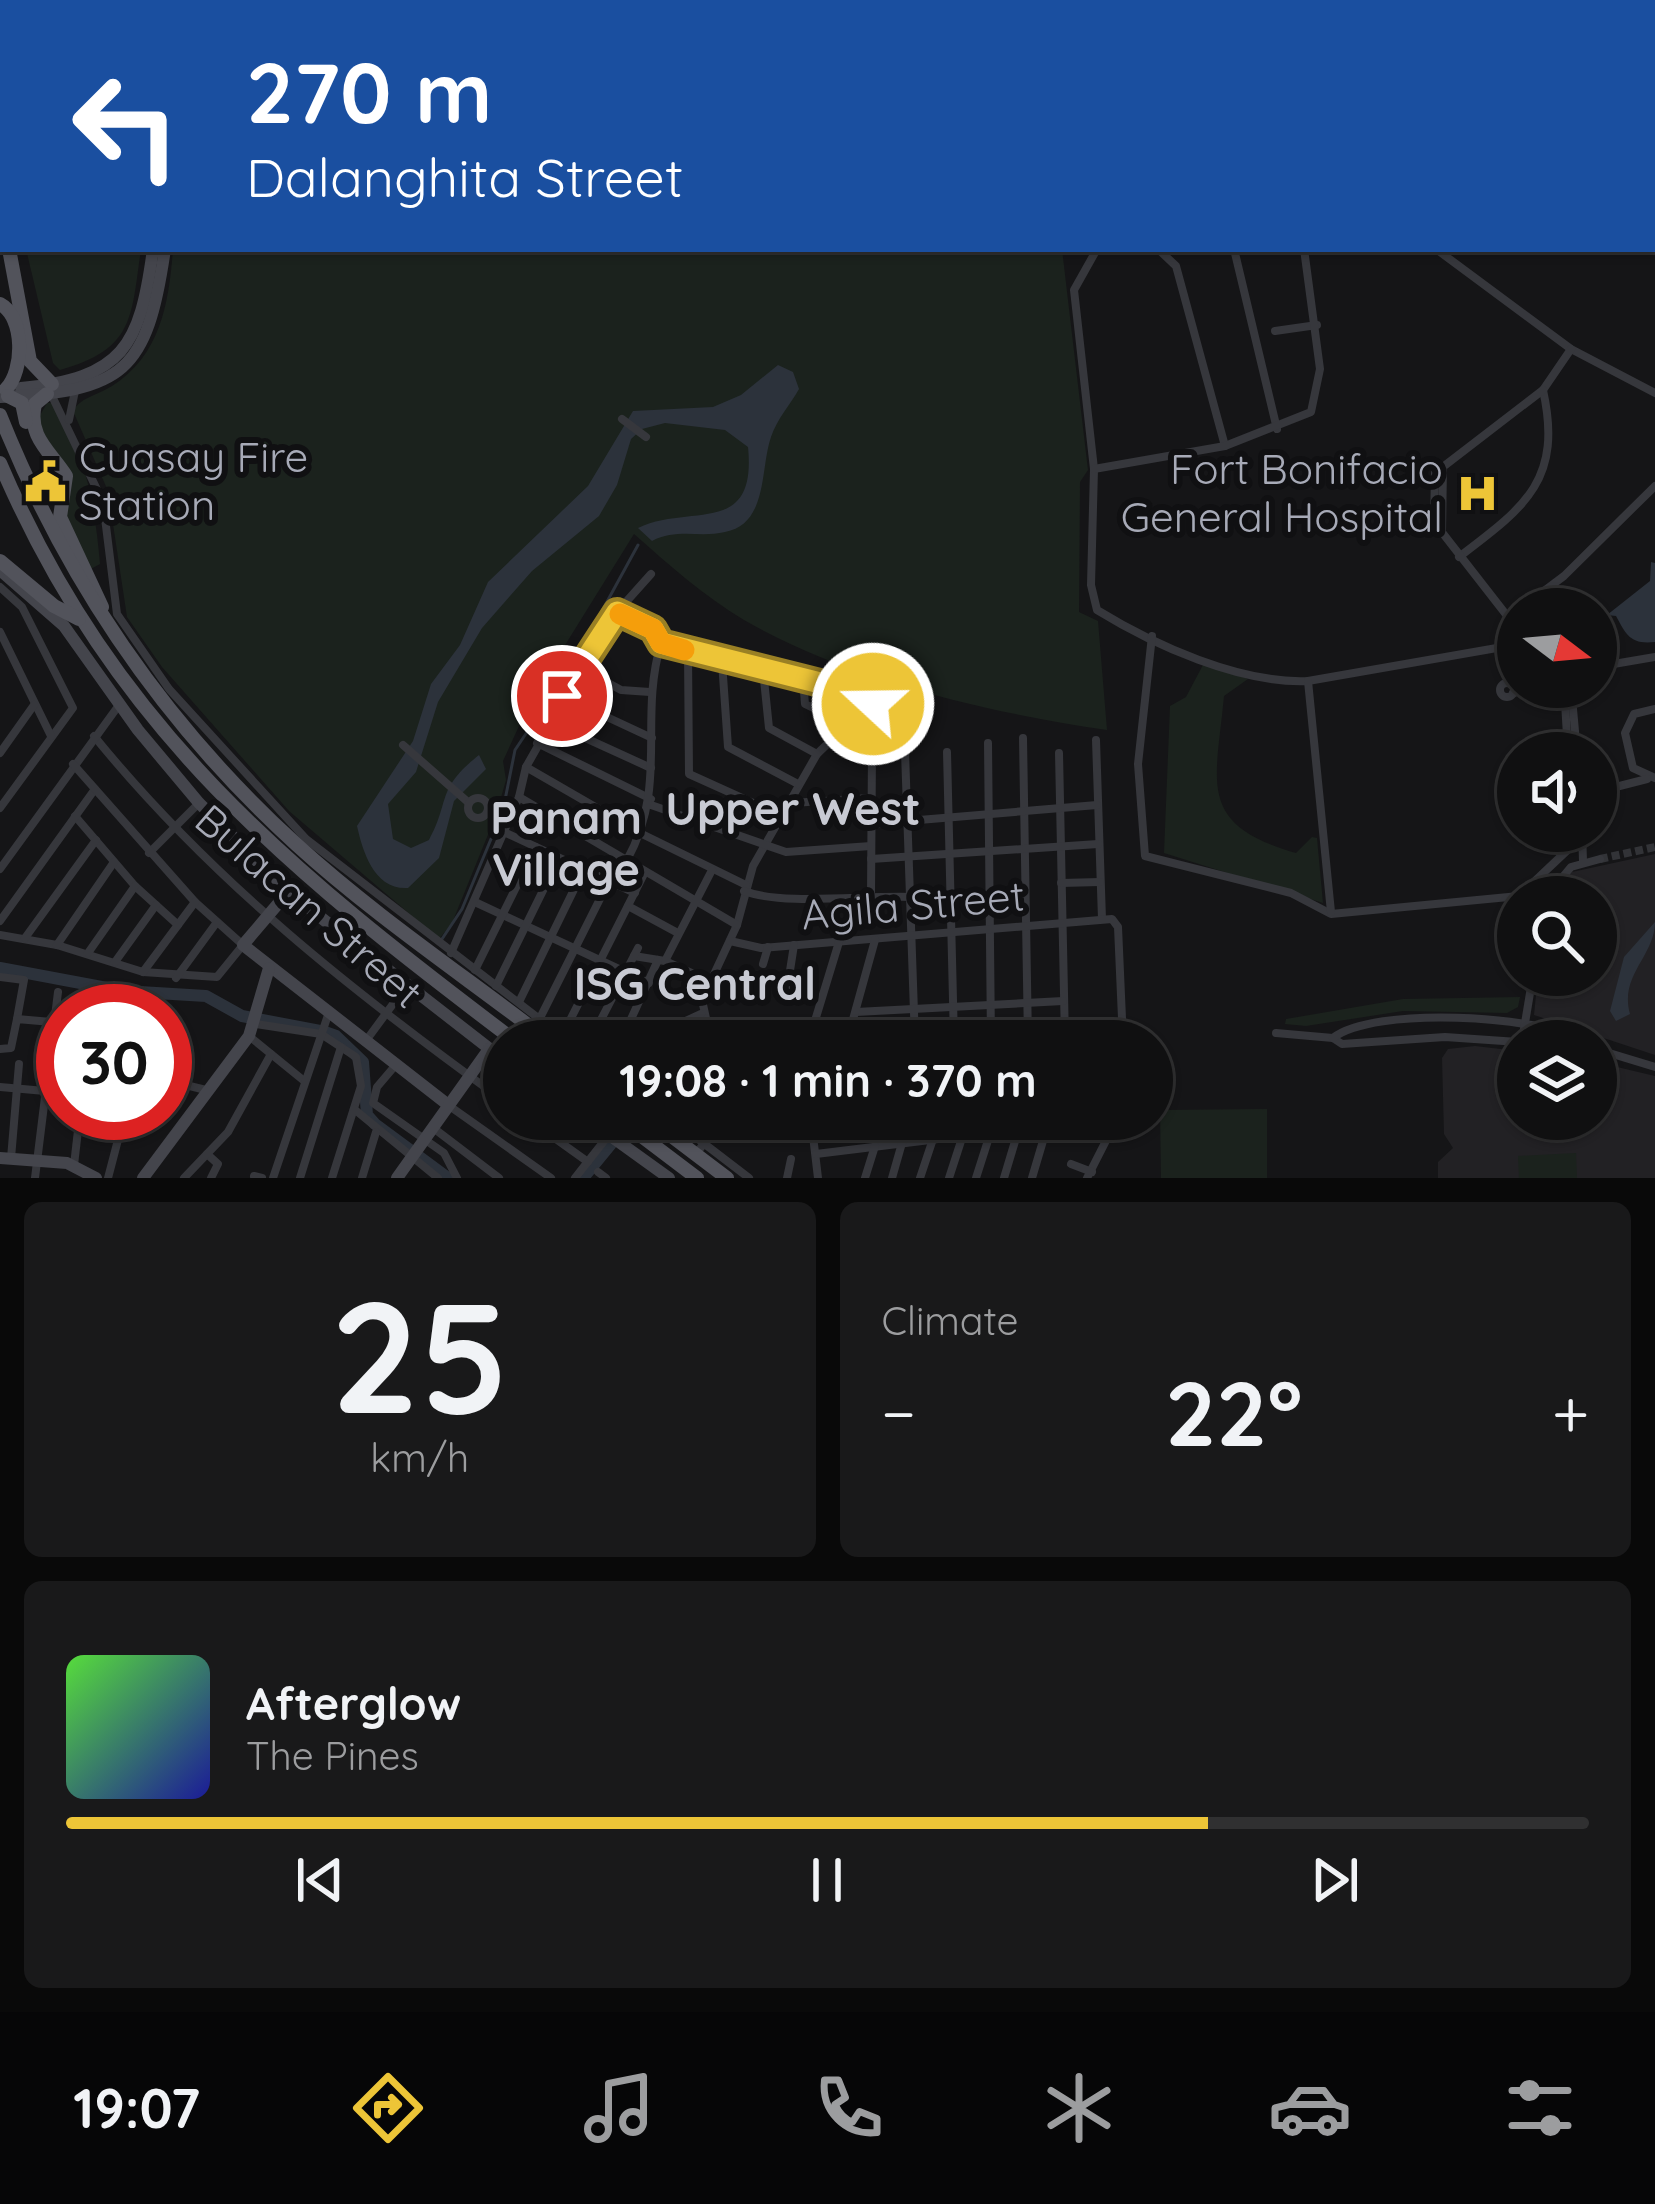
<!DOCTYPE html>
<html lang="en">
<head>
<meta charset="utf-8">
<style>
	:root { --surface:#101011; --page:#19191a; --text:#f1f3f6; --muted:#9c9d9f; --line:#303031; --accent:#edc537 }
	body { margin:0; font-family:Quicksand,sans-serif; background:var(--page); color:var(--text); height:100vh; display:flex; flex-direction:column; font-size:45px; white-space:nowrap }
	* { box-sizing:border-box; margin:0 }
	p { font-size:39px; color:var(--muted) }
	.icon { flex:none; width:66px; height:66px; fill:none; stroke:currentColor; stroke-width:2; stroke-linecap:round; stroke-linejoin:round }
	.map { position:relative; height:1178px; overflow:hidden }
	.panel { display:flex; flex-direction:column; gap:24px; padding:24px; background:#090909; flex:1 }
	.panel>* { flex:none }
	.banner { position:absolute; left:0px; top:0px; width:1656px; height:252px; box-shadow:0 3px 9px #0004,0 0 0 3px var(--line); background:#1a4fa0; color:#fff; overflow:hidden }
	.needle { width:78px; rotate:106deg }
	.tools { position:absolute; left:1497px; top:588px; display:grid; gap:24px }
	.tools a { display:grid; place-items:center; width:120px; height:120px; border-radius:50%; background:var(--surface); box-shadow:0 3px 9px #0004,0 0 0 3px var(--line); font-size:60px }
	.speed { position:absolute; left:36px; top:984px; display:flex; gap:24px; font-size:60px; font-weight:700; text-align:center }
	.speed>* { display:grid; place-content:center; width:156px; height:156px; border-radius:50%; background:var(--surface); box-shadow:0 3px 9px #0004,0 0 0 3px var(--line); line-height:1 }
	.speed .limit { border:18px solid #d22; background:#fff; color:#111 }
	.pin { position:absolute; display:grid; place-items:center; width:102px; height:102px; color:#fff; margin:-51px; border:6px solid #fff; border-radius:50%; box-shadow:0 3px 12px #0007 }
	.me { position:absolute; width:132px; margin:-66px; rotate:291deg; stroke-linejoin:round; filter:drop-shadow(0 0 9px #0008) }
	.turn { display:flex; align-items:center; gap:42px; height:252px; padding:0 48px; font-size:54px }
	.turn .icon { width:156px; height:156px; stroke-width:2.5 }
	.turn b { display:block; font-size:84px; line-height:102px }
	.big { font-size:90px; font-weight:800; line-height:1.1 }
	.panel .card { flex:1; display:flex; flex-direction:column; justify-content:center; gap:18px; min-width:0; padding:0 42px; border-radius:18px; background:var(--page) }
	.panel .dial { align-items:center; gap:0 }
	.dial b { font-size:156px; line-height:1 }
	.song { display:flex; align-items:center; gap:36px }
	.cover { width:144px; height:144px; border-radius:18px; background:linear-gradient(135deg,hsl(110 70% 55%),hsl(240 70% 35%)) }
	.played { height:12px; border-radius:6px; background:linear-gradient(90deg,var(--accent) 75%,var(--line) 75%) }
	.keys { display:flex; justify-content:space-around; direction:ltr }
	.heat { display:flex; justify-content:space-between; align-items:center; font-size:66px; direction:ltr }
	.panel .tiles { flex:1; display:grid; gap:24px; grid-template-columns:1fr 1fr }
	.card:last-child { grid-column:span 2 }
	.trip { position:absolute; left:483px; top:1020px; width:690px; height:120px; border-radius:60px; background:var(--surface); box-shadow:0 3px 9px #0004,0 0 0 3px var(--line); font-weight:800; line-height:120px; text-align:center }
	.tabs { display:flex; height:192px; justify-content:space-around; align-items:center; background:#060607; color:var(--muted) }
	.tabs .icon { width:84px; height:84px }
	.tabs .on { color:var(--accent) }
	.tabs b { font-size:54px; color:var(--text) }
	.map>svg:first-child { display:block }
	.built { fill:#222124 }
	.green { fill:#1b221d }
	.water { fill:#2c323b }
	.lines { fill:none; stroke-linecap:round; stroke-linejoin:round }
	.stream { stroke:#2c323b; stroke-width:3 }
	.river { stroke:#2c323b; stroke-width:12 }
	.street-tunnel { stroke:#323337; stroke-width:8; stroke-dasharray:8 4; stroke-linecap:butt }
	.street { stroke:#36373c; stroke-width:8 }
	.secondary { stroke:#44454c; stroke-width:12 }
	.primary { stroke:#52535b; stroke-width:14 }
	.route-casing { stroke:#9a8024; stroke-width:30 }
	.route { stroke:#edc537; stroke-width:21 }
	.slow { stroke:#f59e0b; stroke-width:21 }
	.labels { text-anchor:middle; stroke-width:12; stroke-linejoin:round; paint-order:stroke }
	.poi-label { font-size:42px; fill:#a7aab7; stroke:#101012; text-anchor:start }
	.street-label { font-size:42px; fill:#a7aab7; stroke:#101012 }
	.neighbourhood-label { font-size:45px; font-weight:bold; fill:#c8cad3; stroke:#101012 }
</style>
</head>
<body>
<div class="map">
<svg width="1655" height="1178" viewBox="0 0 1655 1178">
	<rect width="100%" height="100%" fill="#151517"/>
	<!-- built -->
	<g class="built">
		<path d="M1655,854V1055L1534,1015L1538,975H1596V897H1554L1572,872Z"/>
		<path d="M1475,1046L1518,1051V1119H1596V1062L1655,1076V1178H1438V1162L1453,1148L1444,1134L1442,1058L1448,1049Z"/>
	</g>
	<!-- green -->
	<g class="green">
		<path d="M0,0H602L3,3V201Z"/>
		<path d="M26,249H141C131,317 135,349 60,370L53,363Z"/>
		<path d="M173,249H1062L1088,470L1080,482L1079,612L1098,621L1107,730C990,713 847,680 744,620C704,596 669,565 634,534L531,700L503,761L506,780L496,815L452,923L439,939L289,811L162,667L127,617L108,491L73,411C81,397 98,395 112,386C161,355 169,302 173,249Z"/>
		<path d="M47,403H55C86,454 95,506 100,564L89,570L65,512L71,472L48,450L38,419Z"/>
		<path d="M1204,663L1248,679L1224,696C1216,784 1196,824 1296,853L1312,837L1317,838L1323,903L1164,853L1170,706L1186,697Z"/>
		<path d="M1520,997L1518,1007L1507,1013L1403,1011L1306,1026L1285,1024L1286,1019L1403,999Z"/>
		<path d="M1267,1109V1178H1161L1160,1110Z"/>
		<path d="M1576,1153L1577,1178H1519L1518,1156Z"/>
	</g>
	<!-- water -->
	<g class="water">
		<path d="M778,365L793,372L799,389C790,405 777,419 771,437C760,469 768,524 725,532C700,538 677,528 652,541L638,528C690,503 757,538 748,447L725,430L665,423L642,429L631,439L617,485L599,516L532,571L482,628L438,702L416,772L388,804L393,839L411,848L429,840C451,800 435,790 479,755L486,769L454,801L439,858L408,888C374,890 363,852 357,826L413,741L431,684L460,645L488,582L588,486L633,411L713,407L741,395Z"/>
		<path d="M1651,562L1655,563V642C1630,645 1626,634 1616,616L1607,615L1650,581Z"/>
		<path d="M1655,922C1655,956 1619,975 1630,1014L1616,1021L1610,1011L1624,957Z"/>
	</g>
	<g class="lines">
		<!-- stream -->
		<path class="stream" d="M442,939L462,909L503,810L515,750L574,662L638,545"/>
		<!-- river -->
		<g class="river">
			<path d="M0,968L123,991L206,996L242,1016L320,1031"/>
			<path d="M322,1031L336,1036L363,1062L367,1115L375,1124L448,1178"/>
			<path d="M583,1178L611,1144"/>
		</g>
		<!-- street-tunnel -->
		<path class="street-tunnel" d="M1600,859L1655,847"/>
		<!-- street -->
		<g class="street">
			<path d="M979,0L982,3"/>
			<path d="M1116,0L1118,3"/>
			<path d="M1425,0L1426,3"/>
			<path d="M1572,3V0"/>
			<path d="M1097,249L1074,290L1094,469L1091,585L1097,610C1154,645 1240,684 1308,681L1514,645"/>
			<path d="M1158,249L1176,266L1225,446"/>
			<path d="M1234,249L1277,429"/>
			<path d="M1436,249L1571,349L1655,393"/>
			<path d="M1275,331L1317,325"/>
			<path d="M51,394L103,502L117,614L169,689L306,839L568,1041"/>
			<path d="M622,419L646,437"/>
			<path d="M69,420L75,391"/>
			<path d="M1094,469L1225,446L1311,412L1320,369L1304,249"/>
			<path d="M1442,533L1443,467"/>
			<path d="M1459,557C1525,507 1563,480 1543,390L1571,349"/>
			<path d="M0,587L22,607L73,708L0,808"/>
			<path d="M1520,609L1564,576L1655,486"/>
			<path d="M617,612L651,574"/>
			<path d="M0,632L51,736"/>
			<path d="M1152,636L1138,764L1145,856L1291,893L1331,914L1519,896L1574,844L1573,831"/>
			<path d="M661,643L873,700L817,754L753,866L737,925L702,1000L711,1041"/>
			<path d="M688,652L689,774L782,816"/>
			<path d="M722,662L728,747L798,784"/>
			<path d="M579,667L621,690L650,692"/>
			<path d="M1596,667L1655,657"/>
			<path d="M763,670L769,728L817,754"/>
			<path d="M803,679L805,704L848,725"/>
			<path d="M1308,681L1331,912"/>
			<circle cx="1507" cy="690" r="7"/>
			<path d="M1510,684L1518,675L1508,617L1434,522L1435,473L1543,390"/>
			<path d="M1571,687L1577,753"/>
			<path d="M1513,693L1543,687"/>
			<path d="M562,696L652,738"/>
			<path d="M1565,702L1568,753"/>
			<path d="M1655,709L1634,714L1625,733L1633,768L1655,778"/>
			<path d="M548,721L651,768"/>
			<path d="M904,723L915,1041"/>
			<path d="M94,736C212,881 353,992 504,1101"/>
			<path d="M1023,738L1028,1041"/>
			<path d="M1096,740L1102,919"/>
			<path d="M537,743L651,799"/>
			<path d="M988,743L991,1041"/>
			<path d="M403,745L469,803"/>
			<path d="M947,752L954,1041"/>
			<path d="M0,753L34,705"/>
			<path d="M1059,753L1065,1041"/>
			<path d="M526,767L642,834L746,885"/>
			<path d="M1596,792L1647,779"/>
			<path d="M519,797L737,925"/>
			<circle cx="478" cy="808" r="10"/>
			<path d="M792,803L870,798"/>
			<path d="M651,805L786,852L871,846"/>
			<path d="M75,816L135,886L178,925"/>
			<path d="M871,824L1097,805"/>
			<path d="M1582,831L1583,861"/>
			<path d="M504,832L635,893"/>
			<path d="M149,853L199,803"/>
			<path d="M871,859L1098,844"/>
			<path d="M627,860C669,784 638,721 661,643"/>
			<path d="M0,869L119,705"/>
			<path d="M1061,883L1100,882"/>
			<path d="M744,891C784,906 864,895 912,897"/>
			<path d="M871,896L872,749"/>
			<path d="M1546,897L1571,867L1600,859"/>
			<path d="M477,903L649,983"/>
			<path d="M628,906L676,932"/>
			<path d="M0,921L95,789"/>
			<path d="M0,935L57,945L143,972L217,977L243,945L195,902L73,764"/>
			<path d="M25,938L96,840"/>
			<path d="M730,941L761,948L1112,919L1118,927L1123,1041"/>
			<path d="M57,945L114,862"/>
			<path d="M88,953L135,886"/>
			<path d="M451,953L519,797L526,767L613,614L653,629L661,643"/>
			<path d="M634,956L665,961L709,981"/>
			<path d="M665,961L712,870"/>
			<path d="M115,962L156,905"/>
			<path d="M763,964L768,947"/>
			<path d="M475,970L536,847"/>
			<path d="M143,972L195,902"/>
			<path d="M0,977L24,980L17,1019"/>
			<path d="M176,978L217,922"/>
			<path d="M496,986L559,858"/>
			<path d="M786,996L794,945"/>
			<path d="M519,1002L584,869"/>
			<path d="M92,1011L95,994"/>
			<path d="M856,1012L1063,1001"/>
			<path d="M539,1020L609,881"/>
			<path d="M256,1024L321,1034L356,1057L361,1086L332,1178"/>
			<path d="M814,1024L839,942"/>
			<path d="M1276,1033L1333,1038L1342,1044L1445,1037L1518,1042"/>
			<path d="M249,1036L303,1080"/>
			<path d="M562,1036L645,872"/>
			<path d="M1333,1038C1374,1006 1539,1015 1584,1041"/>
			<path d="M590,1041L638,948"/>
			<path d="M621,1041L658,960"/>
			<path d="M669,1041L668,1029L701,1014"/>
			<path d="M847,1041L875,940"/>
			<path d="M1018,1041L1122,1035"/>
			<path d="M1522,1041L1533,975"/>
			<path d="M365,1042L407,985"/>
			<path d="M0,1049L11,1048L17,1019L63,1023"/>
			<path d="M1596,1049L1655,1067"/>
			<path d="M394,1067L377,1087L373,1103L444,1153L457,1178"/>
			<path d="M165,1080L206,1090"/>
			<path d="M0,1087L45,1091"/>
			<path d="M448,1105L551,1178"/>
			<path d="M354,1109L438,1178"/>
			<path d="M528,1119L588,1162"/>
			<path d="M672,1119L749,1178"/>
			<path d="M811,1119L818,1178"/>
			<path d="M919,1119L921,1140"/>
			<path d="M717,1126L758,1139L814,1136"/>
			<path d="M432,1127L499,1178"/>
			<path d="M207,1154L218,1164L211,1178"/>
			<path d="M816,1154L1093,1120L1113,1127L1087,1178"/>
			<path d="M695,1155L723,1119"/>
			<path d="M11,1158L19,1064"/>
			<path d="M1071,1164L1092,1172"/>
			<path d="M74,1165L80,1113"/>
			<path d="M598,1172L606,1178"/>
			<path d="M254,1176L262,1178"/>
			<path d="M35,1178L58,992"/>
			<path d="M108,1178L125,1113"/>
			<path d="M184,1178L228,1132L271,1054"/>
			<path d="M273,1178L328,1015"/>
			<path d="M300,1178L341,1047"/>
			<path d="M362,1178L376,1132"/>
			<path d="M575,1178L608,1136"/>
			<path d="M787,1178L791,1159"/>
			<path d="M865,1178L875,1146"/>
			<path d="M892,1178L902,1143"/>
			<path d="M920,1178L933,1139"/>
			<path d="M949,1178L963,1135"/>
			<path d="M976,1178L991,1131"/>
			<path d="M1004,1178L1019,1128"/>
			<path d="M1032,1178L1048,1124"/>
		</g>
		<!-- secondary -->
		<g class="secondary">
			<path d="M888,3L890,0"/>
			<path d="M900,3L902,0"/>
			<path d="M21,388C123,378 140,347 153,249"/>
			<path d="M0,397C124,391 147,373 165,249"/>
			<path d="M0,570L64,626L138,730L199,803L288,892L504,1060"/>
			<path d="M288,892L243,945L447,1104"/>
			<path d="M587,1119L669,1178"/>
			<path d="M0,1158L67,1163L96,1178"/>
			<path d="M143,1178L249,1036L269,968"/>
			<path d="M397,1178L489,1049"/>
		</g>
		<!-- primary -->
		<g class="primary">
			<path d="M0,221L3,229"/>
			<path d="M9,249L30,361L52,384"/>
			<path d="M0,304C25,317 24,371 6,389"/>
			<path d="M47,394L35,404C27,437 51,452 66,476L60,517L102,607"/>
			<path d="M8,396L22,403L26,422"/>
			<path d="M0,415C66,580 165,725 297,845C375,916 466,977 549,1041"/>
			<path d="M0,463C114,730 291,872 515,1041"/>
			<path d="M0,561L54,606L79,619"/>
			<path d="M619,1119L697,1178"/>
			<path d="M649,1119L727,1178"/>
		</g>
	</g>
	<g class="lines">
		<defs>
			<path id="route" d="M562,696L617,612L653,629L661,643L844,689L870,698L873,704"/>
		</defs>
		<!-- route casing -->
		<use href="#route" class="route-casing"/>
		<!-- route -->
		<use href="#route" class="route"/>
		<!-- slow -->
		<path class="slow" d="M620,614L653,629L661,643L684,650"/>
	</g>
	<!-- icons -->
	<defs>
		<symbol id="civic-bare" viewBox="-9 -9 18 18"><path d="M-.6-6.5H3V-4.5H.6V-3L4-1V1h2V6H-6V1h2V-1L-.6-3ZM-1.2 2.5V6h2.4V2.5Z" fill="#edc537" stroke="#101012" stroke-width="2.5" paint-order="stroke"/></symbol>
		<symbol id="hospital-bare" viewBox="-9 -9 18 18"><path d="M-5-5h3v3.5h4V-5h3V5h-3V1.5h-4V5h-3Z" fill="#edc537" stroke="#101012" stroke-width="2.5" paint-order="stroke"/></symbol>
	</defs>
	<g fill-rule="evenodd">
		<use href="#civic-bare" x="16" y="452" width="59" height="59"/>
		<use href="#hospital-bare" x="1448" y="464" width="59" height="59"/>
	</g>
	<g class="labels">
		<!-- poi labels -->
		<g class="poi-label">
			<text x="79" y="472">Cuasay Fire<tspan x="79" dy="48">Station</tspan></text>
			<text x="1443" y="484" text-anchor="end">Fort Bonifacio<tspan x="1443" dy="48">General Hospital</tspan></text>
		</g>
		<!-- street labels -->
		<g class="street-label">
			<text transform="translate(913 905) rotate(-5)" y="15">Agila Street</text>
			<text transform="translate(309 906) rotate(41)" y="15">Bulacan Street</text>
		</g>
		<!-- neighbourhood labels -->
		<g class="neighbourhood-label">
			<text x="793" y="825">Upper West</text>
			<text x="566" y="834">Panam<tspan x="566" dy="52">Village</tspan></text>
			<text x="695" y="1000">ISG Central</text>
		</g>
	</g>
</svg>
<div class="tools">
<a><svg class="needle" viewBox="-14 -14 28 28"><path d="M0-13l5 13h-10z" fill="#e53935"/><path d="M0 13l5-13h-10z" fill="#9c9d9f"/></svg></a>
<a><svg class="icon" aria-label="sound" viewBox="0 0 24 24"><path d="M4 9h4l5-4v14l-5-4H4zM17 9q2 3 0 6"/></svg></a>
<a><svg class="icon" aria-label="search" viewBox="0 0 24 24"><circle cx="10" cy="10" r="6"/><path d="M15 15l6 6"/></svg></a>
<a><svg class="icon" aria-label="layers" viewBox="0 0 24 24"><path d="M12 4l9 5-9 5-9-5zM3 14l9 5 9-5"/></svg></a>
</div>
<div class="speed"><div class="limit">30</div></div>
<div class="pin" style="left:562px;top:696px;background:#d93025"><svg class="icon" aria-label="arrive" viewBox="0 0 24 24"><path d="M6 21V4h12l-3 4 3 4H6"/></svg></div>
<svg class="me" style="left:873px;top:704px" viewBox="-20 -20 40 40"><circle r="17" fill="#edc537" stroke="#fff" stroke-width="3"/><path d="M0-11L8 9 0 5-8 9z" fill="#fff"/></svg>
<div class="trip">19:08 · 1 min · 370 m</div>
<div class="banner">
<div class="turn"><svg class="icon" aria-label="left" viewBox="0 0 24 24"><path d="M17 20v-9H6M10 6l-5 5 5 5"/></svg><div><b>270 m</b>Dalanghita Street</div></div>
</div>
</div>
<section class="panel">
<div class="tiles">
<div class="card dial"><b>25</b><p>km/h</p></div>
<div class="card"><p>Climate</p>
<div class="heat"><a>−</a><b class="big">22°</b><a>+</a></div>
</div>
<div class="card">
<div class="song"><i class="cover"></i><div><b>Afterglow</b><p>The Pines</p></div></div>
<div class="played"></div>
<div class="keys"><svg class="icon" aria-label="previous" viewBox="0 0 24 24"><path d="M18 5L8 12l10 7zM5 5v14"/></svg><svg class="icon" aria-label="pause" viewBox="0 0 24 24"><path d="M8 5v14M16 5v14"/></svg><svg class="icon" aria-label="next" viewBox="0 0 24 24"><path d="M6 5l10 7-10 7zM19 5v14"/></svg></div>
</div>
</div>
</section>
<nav class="tabs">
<b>19:07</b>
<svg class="icon on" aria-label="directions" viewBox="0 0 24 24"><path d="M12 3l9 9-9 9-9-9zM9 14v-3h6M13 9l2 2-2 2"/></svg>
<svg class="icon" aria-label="music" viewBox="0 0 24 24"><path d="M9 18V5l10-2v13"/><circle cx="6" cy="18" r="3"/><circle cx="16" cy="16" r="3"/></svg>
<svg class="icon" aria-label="phone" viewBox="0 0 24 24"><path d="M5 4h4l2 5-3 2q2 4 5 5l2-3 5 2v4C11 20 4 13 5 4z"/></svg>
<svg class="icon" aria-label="climate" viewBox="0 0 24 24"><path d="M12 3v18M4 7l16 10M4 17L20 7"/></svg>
<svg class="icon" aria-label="car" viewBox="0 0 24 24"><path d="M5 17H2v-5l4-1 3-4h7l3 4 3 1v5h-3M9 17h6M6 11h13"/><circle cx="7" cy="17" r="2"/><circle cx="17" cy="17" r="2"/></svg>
<svg class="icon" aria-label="filters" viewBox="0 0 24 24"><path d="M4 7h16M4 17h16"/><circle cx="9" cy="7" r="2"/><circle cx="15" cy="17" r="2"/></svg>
</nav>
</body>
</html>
